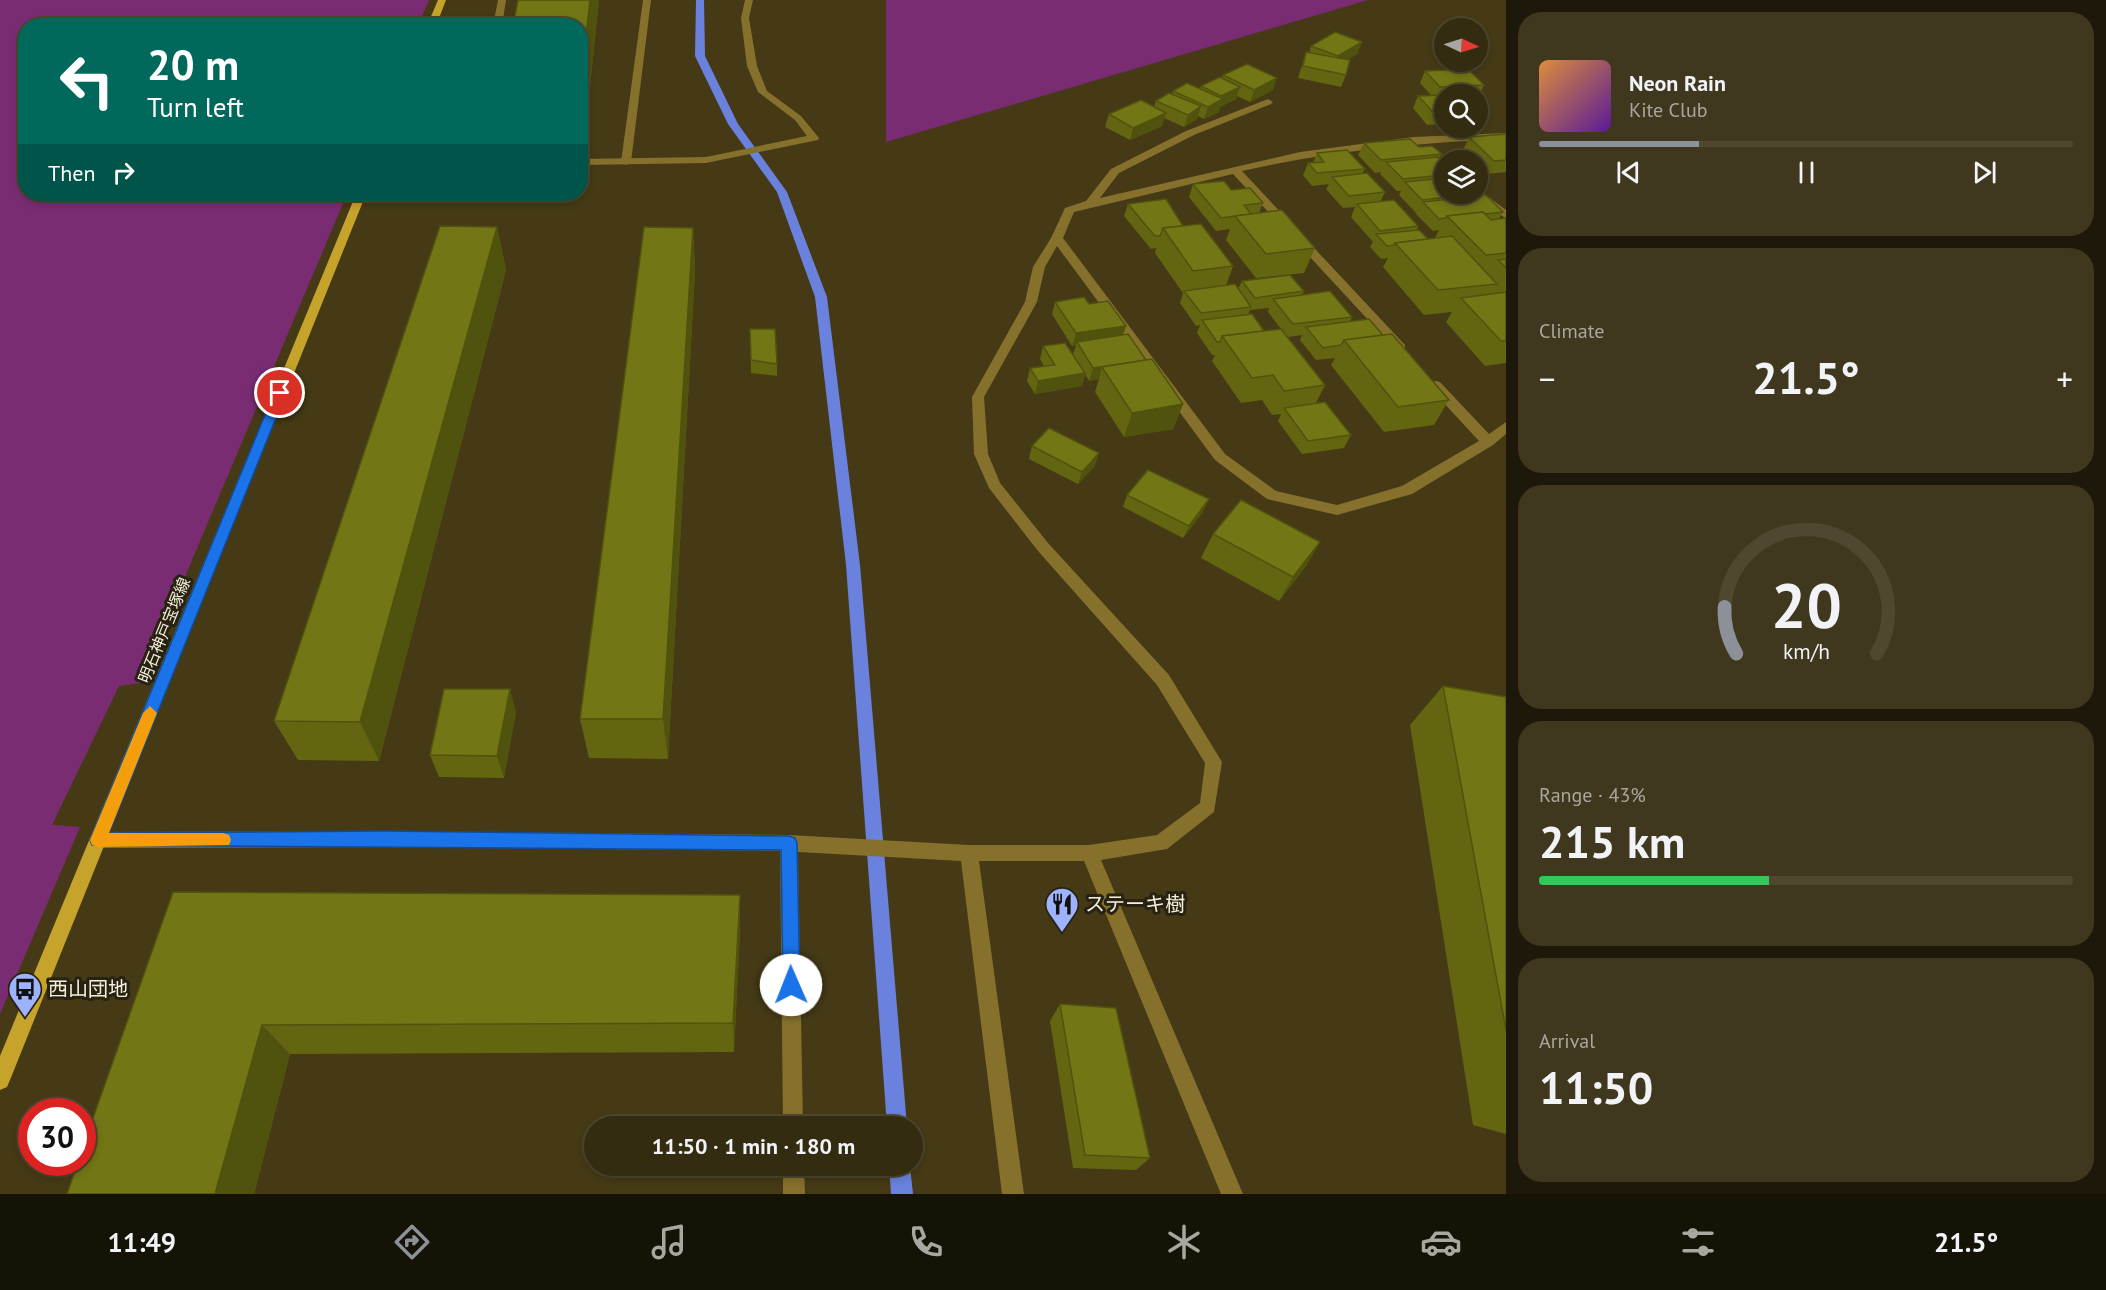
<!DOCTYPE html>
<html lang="en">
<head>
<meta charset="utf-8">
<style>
	:root { --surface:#342c10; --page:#3f381e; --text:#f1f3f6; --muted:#a9a79f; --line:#4e4830; --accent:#8c9099 }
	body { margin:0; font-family:"PT Sans","Noto Sans JP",sans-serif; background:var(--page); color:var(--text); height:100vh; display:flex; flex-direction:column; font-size:22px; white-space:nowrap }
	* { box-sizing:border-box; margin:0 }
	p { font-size:20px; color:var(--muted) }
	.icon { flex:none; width:33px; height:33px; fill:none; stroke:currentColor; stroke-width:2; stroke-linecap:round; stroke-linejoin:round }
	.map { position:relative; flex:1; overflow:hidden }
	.sheet { display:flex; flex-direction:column; gap:12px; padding:12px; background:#1d1809; width:600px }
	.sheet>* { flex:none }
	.top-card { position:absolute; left:18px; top:18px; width:570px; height:183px; border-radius:24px; box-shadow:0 3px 9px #0003,0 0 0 2px var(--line); background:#00695c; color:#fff; overflow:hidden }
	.needle { width:39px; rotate:94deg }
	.controls { position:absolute; left:1434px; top:18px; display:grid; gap:12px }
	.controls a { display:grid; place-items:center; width:54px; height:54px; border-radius:50%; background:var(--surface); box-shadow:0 3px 9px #0003,0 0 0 2px var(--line); font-size:30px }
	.speed { position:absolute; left:18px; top:1098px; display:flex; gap:12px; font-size:30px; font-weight:700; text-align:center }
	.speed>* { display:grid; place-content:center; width:78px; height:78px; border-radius:50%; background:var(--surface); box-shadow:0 3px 9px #0003,0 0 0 2px var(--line); line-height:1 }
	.speed .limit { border:9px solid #d22; background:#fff; color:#111 }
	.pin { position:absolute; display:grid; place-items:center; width:51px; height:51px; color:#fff; margin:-26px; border:3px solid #fff; border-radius:50%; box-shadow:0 2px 6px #0007 }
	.me { position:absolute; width:66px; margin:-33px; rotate:359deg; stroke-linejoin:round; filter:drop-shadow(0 0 4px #0008) }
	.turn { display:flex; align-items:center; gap:21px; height:126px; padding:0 30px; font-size:27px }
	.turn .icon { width:78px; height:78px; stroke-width:2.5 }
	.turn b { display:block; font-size:42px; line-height:51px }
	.then { display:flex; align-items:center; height:57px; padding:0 30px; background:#0003; gap:12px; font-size:22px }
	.big { font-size:45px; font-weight:600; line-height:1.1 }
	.sheet .widget { flex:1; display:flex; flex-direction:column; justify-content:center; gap:9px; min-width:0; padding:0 21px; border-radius:24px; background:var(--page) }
	.sheet .dial { align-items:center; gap:0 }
	.dial svg { height:156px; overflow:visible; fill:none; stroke:var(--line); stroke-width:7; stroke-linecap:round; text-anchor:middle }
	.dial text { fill:var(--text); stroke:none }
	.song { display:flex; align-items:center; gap:18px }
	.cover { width:72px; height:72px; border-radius:9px; background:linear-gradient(135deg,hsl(30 70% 55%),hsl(270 70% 35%)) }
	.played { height:6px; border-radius:3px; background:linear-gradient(90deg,var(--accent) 30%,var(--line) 30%) }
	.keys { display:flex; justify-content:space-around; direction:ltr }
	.heat { display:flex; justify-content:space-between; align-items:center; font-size:33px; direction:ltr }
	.charge { height:9px; border-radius:4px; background:linear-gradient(90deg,#34c759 43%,var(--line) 0) }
	.trip { position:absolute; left:584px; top:1116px; width:339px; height:60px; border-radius:30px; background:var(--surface); box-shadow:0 3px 9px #0003,0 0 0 2px var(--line); font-weight:600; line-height:60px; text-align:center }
	.dock { display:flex; height:96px; justify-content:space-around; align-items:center; background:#151206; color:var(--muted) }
	.dock .icon { width:42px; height:42px }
	.dock .active { color:var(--accent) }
	.dock b { font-size:27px; color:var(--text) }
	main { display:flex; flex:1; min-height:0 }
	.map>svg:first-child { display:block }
	.green { fill:#7a2c73 }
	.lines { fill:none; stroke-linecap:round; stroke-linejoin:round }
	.stream { fill:#6a81dd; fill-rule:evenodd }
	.lane { fill:#85702c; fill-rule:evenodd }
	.street { fill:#85702c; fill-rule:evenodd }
	.primary { fill:#c6a32a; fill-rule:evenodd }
	.wall { fill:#636511; fill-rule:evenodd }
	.shaded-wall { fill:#50530e }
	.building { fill:#737614; stroke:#50530e; stroke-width:1.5 }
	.route { fill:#1a73e8; stroke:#114b97; stroke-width:1.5 }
	.slow { fill:#f59e0b }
	.labels { text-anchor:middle; stroke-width:6; stroke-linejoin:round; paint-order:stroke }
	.street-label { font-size:16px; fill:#f5eeda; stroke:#272212 }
	.near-poi-label { font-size:20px; fill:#f5eeda; stroke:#272212; text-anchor:start }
</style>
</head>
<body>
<main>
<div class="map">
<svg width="1506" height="1194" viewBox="0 0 1506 1194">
	<rect width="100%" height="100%" fill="#453a15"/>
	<!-- green -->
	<g class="green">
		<path d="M0,0H429L418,25L26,26V194H347L140,683L119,686L52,825L80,827L0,1014Z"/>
		<path d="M886,0H1368L886,142Z"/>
	</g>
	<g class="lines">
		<!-- stream -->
		<g class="stream">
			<path d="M696,0H704L705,56L738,124L787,192L827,297L860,565L907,1126H887L846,565L815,297L777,192L728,124L695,56Z"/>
			<path d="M889,1166H910L913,1194H891Z"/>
		</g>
		<!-- lane -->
		<g class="lane">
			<path d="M498,0H506L502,26H493Z"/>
			<path d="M643,0H651L631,162L626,165L621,162Z"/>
		</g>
		<!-- street -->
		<g class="street">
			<path d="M745,0H753L749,18L757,66L767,91L801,116L819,138L818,140L706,163L580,165V159L706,157L807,136L795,120L758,92L747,66L741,18Z"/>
			<path d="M1268,99L1273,102L1271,104L1194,135L1119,173L1100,198L1300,152L1414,137L1506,133V139C1415,143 1331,151 1242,171L1405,345V351H1397L1233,174L1074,212L1063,238L1225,454L1276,491L1337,505L1402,486L1479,441L1430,388L1429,385L1435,381L1440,382L1489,434L1506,422V434L1493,445L1412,494L1337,515L1267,499L1215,460L1057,246L1045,267L1037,302L984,397L988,454L1000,483L1048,543L1169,675L1222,762L1214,812L1167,849L1101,860L1243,1194H1221L1084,861H979L1024,1194H1002L961,861L798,852L803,1126H783L780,851L384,847L98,848L92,846L89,840L92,834L98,832L384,831L789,835L969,845H1089L1157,835L1200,803L1205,763L1157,685L1038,551L989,488L974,454L972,397L1025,302L1033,267L1051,238L1065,208L1086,201L1111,169L1186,131Z"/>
			<path d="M1478,189L1506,210V219L1474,194H1478Z"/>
			<path d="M783,1166H804L805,1194H783Z"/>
		</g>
		<!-- primary -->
		<g class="primary">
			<path d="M438,0H446L436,26H427Z"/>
			<path d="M356,194H366L10,1080L7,1087L0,1090V1056Z"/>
		</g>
	</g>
	<!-- wall -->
	<g class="wall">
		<path d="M599,0L584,144H580V26Z"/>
		<path d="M1362,42L1357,54L1347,60L1346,75L1341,87L1298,78L1306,52L1309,53L1311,46Z"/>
		<path d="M1425,71L1484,85L1478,97V94H1444V124L1427,125L1413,108L1418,96L1431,95L1420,83Z"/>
		<path d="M1223,75L1273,90L1250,102L1237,96L1236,99L1220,107L1219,112L1204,119L1198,116L1197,119L1184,127L1164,118L1162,126L1130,140L1105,127L1109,114L1154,107L1156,101L1172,94L1173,91L1200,89L1201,86L1222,78Z"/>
		<path d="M1478,98L1489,110L1483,122H1478Z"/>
		<path d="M1506,134V172L1487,174L1478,164V160H1474L1463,150L1469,137Z"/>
		<path d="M1364,143L1419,147L1442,154L1439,158L1444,163V194H1475L1474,196L1503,212L1499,219L1506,218V363L1485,366L1446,322L1452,312L1424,315L1383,267L1388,258L1381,259L1370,247L1373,242L1351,217L1355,207L1343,208L1326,189L1329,184L1312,186L1303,175L1308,163H1313L1317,153L1365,169L1362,174L1385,192L1380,202L1418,226L1417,230L1428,239L1435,238L1439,230L1433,231L1416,214L1417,212L1416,213L1399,195L1401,191H1397L1380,174L1381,172L1375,173L1358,155Z"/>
		<path d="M1193,184L1231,190L1263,203L1259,213L1315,248L1304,273L1256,278L1226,240L1230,229L1216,231L1189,197Z"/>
		<path d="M1128,204L1183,226L1233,266L1226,286L1238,289L1242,281L1304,291L1302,295L1352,317L1350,321L1383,335L1449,400L1434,425L1384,432L1331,365L1335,358L1316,360L1300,340L1302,335L1288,337L1325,385L1316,403L1351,435L1344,448L1302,454L1278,421L1281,414L1272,415L1262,400L1241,403L1212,361L1215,355H1212L1197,333L1200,325L1196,326L1180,303L1183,293L1155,253L1156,248L1151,249L1124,216ZM1269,308L1268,312L1281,329L1264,331L1248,315L1250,310Z"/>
		<path d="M497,227L506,270L379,761L298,760L274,721Z"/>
		<path d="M693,228L695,271L668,759L589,758L580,719Z"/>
		<path d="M1055,302L1089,304L1123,335L1146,360L1183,404L1173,429L1124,437L1095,392L1099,379L1089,381L1085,374L1082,386L1035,394L1027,381L1030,368L1044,366L1040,359L1043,346L1073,354L1076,346H1072L1052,314Z"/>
		<path d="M750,329L777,364V376L751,373Z"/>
		<path d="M1032,446L1095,466L1078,484L1029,459Z"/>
		<path d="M1127,495L1203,512L1183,538L1123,507Z"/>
		<path d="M1213,534L1320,542L1306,566L1279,601L1201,558Z"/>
		<path d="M1443,686L1506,697V1134L1473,1125L1410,725Z"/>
		<path d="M516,712L504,778L439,777L430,755Z"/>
		<path d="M173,892L740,929L734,1052L290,1054L254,1194H67Z"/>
		<path d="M1060,1004L1150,1158L1136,1170L1073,1168L1050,1021Z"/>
	</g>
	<!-- shaded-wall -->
	<g class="shaded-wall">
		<path d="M590,0H599L584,144L580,115V88Z"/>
		<path d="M1362,42L1357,54L1334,68L1338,56Z"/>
		<path d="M1277,78L1273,90L1250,102L1254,90Z"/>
		<path d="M1240,87L1236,99L1220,107L1219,112L1204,119L1208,107L1219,101L1221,96Z"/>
		<path d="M1201,106L1197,119L1184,127L1188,115Z"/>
		<path d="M1166,113L1162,126L1130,140L1133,128Z"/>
		<path d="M497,227L506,270L379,761L360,722Z"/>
		<path d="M693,228L695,271L668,759L663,719Z"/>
		<path d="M1126,326L1122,338L1077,342L1076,346H1072L1076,333Z"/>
		<path d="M1102,367L1099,379L1089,381L1093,368Z"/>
		<path d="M1085,373L1082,386L1035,394L1038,381Z"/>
		<path d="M1183,404L1173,429L1124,437L1132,413Z"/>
		<path d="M1099,453L1095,466L1078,484L1082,472Z"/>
		<path d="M1209,499L1203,512L1183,538L1189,526Z"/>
		<path d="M1320,542L1306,566L1279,601L1293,577Z"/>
		<path d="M510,689L516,712L504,778L497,756Z"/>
		<path d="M740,895V929L734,1052L733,1023Z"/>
		<path d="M262,1025L290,1054L254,1194H215Z"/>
	</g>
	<!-- building -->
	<g class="building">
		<path d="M518,0H590L580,88V26H513Z"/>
		<path d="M1335,32L1362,42L1338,56L1311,46Z"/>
		<path d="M1306,52L1350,60L1346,75L1303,66Z"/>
		<path d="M1247,64L1277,78L1254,90L1223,75Z"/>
		<path d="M1468,69L1484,85L1440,87L1425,71Z"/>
		<path d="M1220,77L1240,87L1221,96L1201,86Z"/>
		<path d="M1187,83L1223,99L1208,107L1173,91Z"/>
		<path d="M1169,93L1201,106L1188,115L1156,101Z"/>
		<path d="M1473,93L1474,94H1448Z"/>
		<path d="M1444,95V112H1433L1418,96Z"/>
		<path d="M1478,98L1489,110L1478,111Z"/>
		<path d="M1141,100L1166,113L1133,128L1109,114Z"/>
		<path d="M1506,134V160L1494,161L1469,137Z"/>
		<path d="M1410,139L1419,147L1432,146L1442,154L1381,160L1364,143Z"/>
		<path d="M1347,150L1365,169L1317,173L1308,163L1324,162L1317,153Z"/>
		<path d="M1438,157L1444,163V175L1403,179L1386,162Z"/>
		<path d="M1367,173L1385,192L1349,196L1332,177Z"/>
		<path d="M1444,178V194H1475L1422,200L1405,182Z"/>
		<path d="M1224,181L1231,190L1250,188L1263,203L1244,205L1251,214L1221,218L1193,184Z"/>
		<path d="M1486,195L1503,212L1485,214L1483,212L1447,216L1446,218L1439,219L1423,202Z"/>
		<path d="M1166,199L1183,226L1163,228L1160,236H1155L1128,204Z"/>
		<path d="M1394,200L1418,226L1380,231L1357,204Z"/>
		<path d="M1282,210L1315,248L1266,254L1235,216Z"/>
		<path d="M1483,212L1491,220L1506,218V253L1486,255L1447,216Z"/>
		<path d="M1201,224L1233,266L1193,271L1163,228Z"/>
		<path d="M440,226L497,227L360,722L274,721Z"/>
		<path d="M644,227L693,228L663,719H580Z"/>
		<path d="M1419,230L1428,239L1395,243L1394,245L1387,246L1376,234Z"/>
		<path d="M1452,236L1497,284L1438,290L1395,243Z"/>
		<path d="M1506,259V268L1498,260Z"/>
		<path d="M1290,275L1304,291L1255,298L1242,281Z"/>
		<path d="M1235,284L1251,307L1201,313L1184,291Z"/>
		<path d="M1330,291L1352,317L1293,324L1273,299Z"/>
		<path d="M1506,292V341H1501L1461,298Z"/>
		<path d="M1084,297L1089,304L1108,301L1126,326L1076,333L1055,302Z"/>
		<path d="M1252,314L1264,331L1222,336L1220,342H1217L1202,320Z"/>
		<path d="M1369,319L1383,335L1344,340L1341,345L1323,348L1306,327Z"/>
		<path d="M750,329H775L777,364L751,360Z"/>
		<path d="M1281,329L1325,385L1284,391L1273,375L1252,378L1222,336Z"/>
		<path d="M1128,334L1146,360L1093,368L1077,342Z"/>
		<path d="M1392,334L1449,400L1398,407L1344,340Z"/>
		<path d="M1065,343L1085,373L1038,381L1030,368L1055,365L1043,346Z"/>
		<path d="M1152,359L1183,404L1132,413L1102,367Z"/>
		<path d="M1325,402L1351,435L1308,441L1284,408Z"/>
		<path d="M1049,428L1099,453L1082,472L1032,446Z"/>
		<path d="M1148,470L1209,499L1189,526L1127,495Z"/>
		<path d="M1241,500L1320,542L1293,577L1213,534Z"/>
		<path d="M1443,686L1506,697V1030Z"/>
		<path d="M444,689H510L497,756L430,755Z"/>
		<path d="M173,892L740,895L733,1023L262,1025L215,1194H67L78,1162H82V1149Z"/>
		<path d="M1060,1004L1116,1008L1150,1158L1085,1155Z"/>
	</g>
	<!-- route -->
	<path class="route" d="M280,389L286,393L109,833L384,831L789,836L795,838L797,843L800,985L797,991L791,993L785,991L783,985L781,850L92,845L90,840L274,393Z"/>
	<!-- slow -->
	<path class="slow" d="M150,706L157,713L109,833H223L229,835L231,840L229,845L98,847L92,845L90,840L143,713Z"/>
	<!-- icons -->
	<defs>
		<symbol id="restaurant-pin" viewBox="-11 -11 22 30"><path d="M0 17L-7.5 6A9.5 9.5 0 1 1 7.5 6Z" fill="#9eb3fd" stroke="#272212"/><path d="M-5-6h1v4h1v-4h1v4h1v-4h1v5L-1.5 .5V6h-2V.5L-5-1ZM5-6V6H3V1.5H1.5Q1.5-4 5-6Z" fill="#111"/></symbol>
		<symbol id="bus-pin" viewBox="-11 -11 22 30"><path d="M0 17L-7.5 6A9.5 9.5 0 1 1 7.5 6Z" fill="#9eb3fd" stroke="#272212"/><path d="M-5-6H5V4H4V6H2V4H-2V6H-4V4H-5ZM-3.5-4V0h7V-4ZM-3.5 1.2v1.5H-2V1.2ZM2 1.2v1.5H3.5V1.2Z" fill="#111"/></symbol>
	</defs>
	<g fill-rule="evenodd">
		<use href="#restaurant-pin" x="1043" y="885" width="38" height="52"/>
		<use href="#bus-pin" x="6" y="970" width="38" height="52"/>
	</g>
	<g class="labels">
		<!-- street labels -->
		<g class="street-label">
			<text transform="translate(164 630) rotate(-68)" y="6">明石神戸宝塚線</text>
		</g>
		<!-- near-poi labels -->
		<g class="near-poi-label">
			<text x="1085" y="911">ステーキ樹</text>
			<text x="48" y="996">西山団地</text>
		</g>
	</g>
</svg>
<div class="controls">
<a><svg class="needle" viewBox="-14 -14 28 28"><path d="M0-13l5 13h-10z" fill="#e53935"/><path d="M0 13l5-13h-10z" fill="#a9a79f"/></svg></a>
<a><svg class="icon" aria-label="search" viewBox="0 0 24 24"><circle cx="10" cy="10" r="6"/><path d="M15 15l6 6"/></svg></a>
<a><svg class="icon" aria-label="layers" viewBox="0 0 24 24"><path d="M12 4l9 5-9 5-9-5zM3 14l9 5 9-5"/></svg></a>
</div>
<div class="speed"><div class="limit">30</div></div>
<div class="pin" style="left:280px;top:393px;background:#d93025"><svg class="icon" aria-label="arrive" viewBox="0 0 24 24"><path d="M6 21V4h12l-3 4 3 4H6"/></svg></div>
<svg class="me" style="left:791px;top:985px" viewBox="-20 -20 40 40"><circle r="19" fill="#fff"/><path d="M0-13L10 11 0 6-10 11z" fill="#1a73e8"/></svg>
<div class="trip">11:50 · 1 min · 180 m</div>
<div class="top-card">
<div class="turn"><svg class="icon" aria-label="left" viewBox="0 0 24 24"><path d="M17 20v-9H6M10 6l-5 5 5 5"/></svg><div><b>20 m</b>Turn left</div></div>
<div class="then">Then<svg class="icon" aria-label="right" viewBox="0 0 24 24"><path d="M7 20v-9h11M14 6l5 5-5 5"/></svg></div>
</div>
</div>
<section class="sheet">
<div class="widget">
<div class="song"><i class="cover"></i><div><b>Neon Rain</b><p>Kite Club</p></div></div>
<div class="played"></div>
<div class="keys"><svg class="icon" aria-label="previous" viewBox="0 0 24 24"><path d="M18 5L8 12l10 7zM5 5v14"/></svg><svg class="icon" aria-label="pause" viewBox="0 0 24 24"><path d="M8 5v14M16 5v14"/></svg><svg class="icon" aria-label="next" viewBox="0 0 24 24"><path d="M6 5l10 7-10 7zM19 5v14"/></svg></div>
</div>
<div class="widget"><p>Climate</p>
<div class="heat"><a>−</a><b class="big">21.5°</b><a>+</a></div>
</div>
<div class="widget dial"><svg viewBox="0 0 100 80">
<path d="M14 69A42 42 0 1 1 86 69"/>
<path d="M14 69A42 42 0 0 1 8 45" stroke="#8c9099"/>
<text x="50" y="56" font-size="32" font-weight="700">20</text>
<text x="50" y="72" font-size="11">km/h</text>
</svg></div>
<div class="widget"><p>Range · 43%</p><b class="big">215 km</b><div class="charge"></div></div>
<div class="widget"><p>Arrival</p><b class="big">11:50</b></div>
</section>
</main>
<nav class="dock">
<b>11:49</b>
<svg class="icon active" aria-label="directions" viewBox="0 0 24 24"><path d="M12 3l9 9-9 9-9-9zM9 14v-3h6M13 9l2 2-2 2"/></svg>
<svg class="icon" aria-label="music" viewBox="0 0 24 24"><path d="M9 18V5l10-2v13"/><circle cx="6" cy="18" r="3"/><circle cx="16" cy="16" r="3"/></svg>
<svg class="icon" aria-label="phone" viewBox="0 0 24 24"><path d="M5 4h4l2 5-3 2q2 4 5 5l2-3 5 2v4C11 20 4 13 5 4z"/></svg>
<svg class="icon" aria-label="climate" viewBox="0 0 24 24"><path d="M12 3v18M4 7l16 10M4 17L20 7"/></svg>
<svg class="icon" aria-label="car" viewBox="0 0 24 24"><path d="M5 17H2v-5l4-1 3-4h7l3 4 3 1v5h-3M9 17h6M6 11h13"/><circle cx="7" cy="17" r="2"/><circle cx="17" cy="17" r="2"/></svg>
<svg class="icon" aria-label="filters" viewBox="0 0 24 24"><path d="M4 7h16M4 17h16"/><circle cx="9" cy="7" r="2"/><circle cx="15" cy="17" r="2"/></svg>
<b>21.5°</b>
</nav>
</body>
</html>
